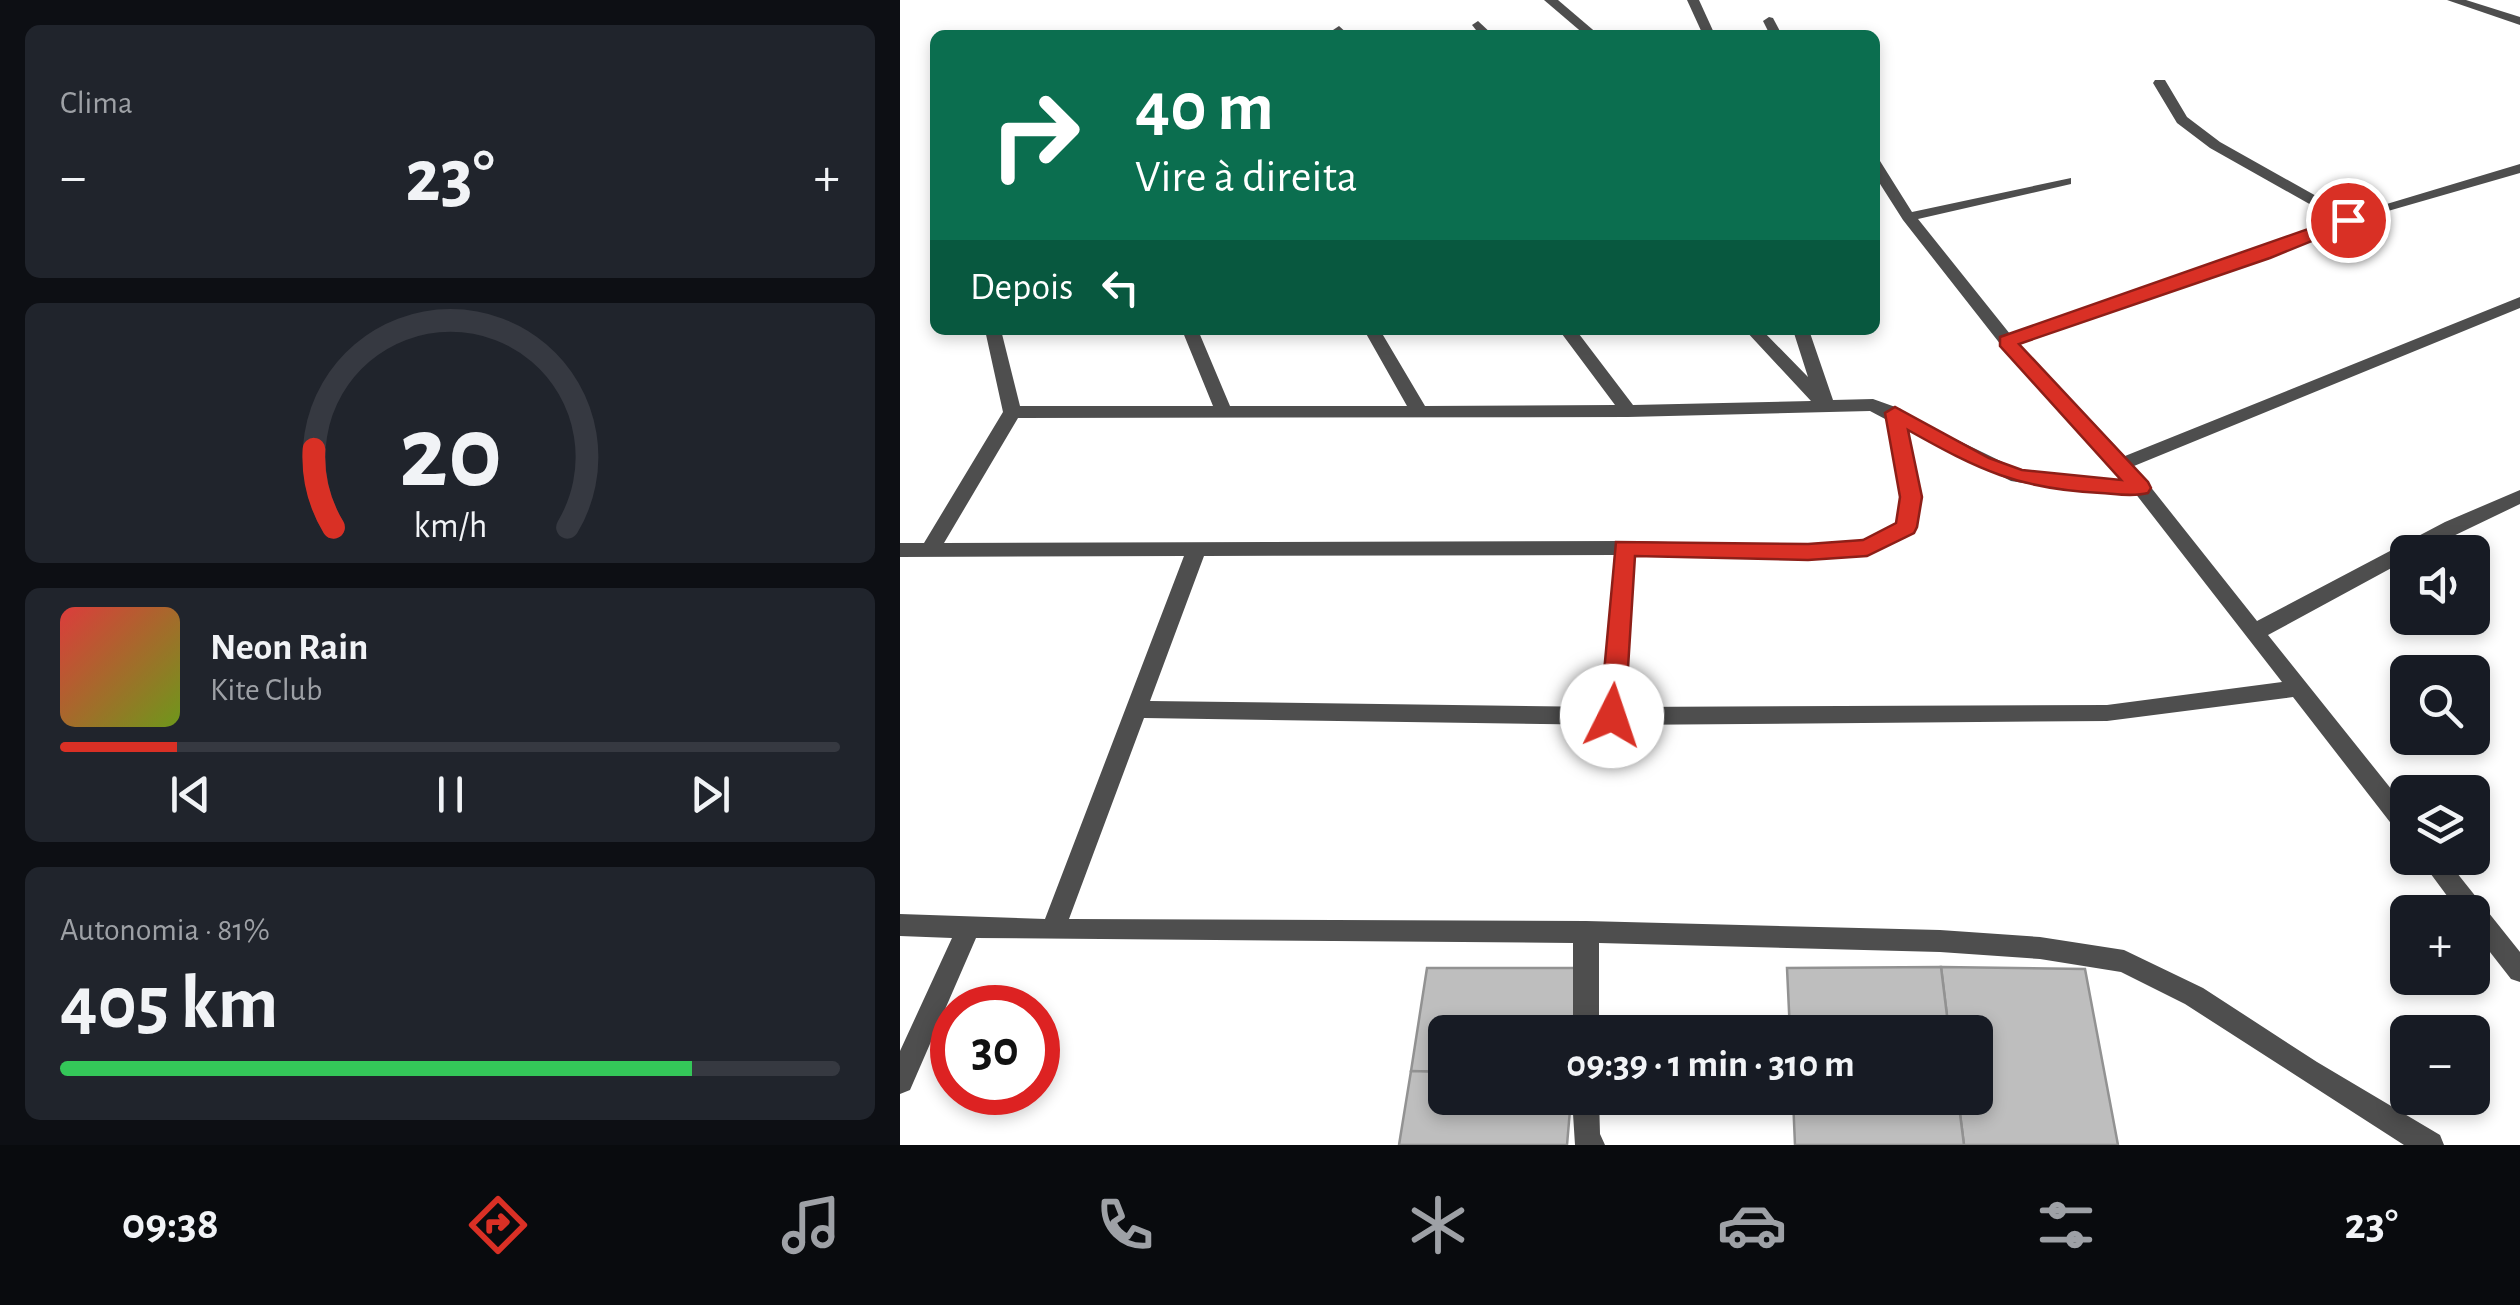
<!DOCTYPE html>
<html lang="pt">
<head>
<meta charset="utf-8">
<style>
	:root { --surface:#171b24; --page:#20242c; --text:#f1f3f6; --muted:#9ea1a6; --line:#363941; --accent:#d93025 }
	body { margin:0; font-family:"Alegreya Sans",sans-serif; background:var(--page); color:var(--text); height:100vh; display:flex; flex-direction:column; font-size:38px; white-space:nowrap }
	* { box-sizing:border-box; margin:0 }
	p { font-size:32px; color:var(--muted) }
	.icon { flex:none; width:55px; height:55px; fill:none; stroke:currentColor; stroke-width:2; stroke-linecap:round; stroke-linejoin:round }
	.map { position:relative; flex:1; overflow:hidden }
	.drawer { display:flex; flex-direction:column; gap:25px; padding:25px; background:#0d0f14; width:900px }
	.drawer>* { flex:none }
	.hud { position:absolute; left:30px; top:30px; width:950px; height:305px; border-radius:15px; box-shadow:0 5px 15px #0003; background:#0b6e4f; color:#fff; overflow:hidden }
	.fabs { position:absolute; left:1490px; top:535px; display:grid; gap:20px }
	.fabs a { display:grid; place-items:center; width:100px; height:100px; border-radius:15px; background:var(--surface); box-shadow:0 5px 15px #0003; font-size:50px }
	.speed { position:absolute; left:30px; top:985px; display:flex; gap:20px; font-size:50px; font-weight:700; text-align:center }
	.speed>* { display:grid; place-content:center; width:130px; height:130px; border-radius:50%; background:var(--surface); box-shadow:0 5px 15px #0003; line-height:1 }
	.speed .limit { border:15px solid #d22; background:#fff; color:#111 }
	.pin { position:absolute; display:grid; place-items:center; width:85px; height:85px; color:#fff; margin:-42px; border:5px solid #fff; border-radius:50%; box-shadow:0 2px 10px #0007 }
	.me { position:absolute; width:110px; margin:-55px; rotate:4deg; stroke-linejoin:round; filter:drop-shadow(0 0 8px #0008) }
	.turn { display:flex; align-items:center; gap:35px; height:210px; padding:0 40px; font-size:45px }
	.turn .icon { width:130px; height:130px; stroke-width:2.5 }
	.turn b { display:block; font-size:70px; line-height:85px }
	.then { display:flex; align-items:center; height:95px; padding:0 40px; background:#0003; gap:20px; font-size:38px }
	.big { font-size:75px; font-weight:700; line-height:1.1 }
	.drawer .widget { flex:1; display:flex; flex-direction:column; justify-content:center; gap:15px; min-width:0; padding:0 35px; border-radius:15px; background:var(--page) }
	.drawer .dial { align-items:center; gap:0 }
	.dial svg { height:260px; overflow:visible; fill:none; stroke:var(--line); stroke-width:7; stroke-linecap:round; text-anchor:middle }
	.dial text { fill:var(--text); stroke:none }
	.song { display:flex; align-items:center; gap:30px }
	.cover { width:120px; height:120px; border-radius:15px; background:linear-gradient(135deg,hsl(0 70% 55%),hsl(80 70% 35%)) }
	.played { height:10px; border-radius:5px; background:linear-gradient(90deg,var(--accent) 15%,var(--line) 15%) }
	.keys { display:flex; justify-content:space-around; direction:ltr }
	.heat { display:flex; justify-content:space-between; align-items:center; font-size:55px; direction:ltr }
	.charge { height:15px; border-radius:8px; background:linear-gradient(90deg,#34c759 81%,var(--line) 0) }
	.trip { position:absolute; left:528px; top:1015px; width:565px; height:100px; border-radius:15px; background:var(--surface); box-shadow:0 5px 15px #0003; font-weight:700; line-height:100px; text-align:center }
	.tab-bar { display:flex; height:160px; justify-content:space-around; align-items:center; background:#090b0e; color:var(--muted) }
	.tab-bar .icon { width:70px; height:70px }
	.tab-bar .on { color:var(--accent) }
	.tab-bar b { font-size:45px; color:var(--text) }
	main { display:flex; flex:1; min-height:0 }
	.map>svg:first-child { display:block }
	.building { fill:#bebebe; stroke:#929292; stroke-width:2.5 }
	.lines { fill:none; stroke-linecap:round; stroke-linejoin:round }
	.street { fill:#4e4e4e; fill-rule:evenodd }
	.route { fill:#d93025; stroke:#8d1f18; stroke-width:2.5 }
</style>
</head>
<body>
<main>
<section class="drawer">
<div class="widget"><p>Clima</p>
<div class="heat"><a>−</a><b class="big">23°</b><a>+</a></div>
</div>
<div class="widget dial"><svg viewBox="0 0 100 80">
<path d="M14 69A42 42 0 1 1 86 69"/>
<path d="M14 69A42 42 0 0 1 8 45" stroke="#d93025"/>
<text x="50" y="56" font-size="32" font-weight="700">20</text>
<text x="50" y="72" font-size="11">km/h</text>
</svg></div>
<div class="widget">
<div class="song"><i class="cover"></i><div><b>Neon Rain</b><p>Kite Club</p></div></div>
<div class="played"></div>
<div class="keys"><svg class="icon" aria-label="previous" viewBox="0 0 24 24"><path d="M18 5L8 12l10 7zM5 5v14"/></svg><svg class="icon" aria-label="pause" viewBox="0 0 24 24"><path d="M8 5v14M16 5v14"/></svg><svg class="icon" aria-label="next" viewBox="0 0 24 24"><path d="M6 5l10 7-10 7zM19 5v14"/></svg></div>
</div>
<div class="widget"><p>Autonomia · 81%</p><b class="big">405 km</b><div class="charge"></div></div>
</section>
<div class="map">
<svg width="1620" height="1145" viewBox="0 0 1620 1145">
	<rect width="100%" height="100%" fill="#fff"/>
	<!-- building -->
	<g class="building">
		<path d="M1041,967L1185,969L1218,1145H1064L1058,1098H1075V1032H1049Z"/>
		<path d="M1041,967L1049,1032H890L887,968Z"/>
		<path d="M527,968H679L675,1032H545V1072L511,1071Z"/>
		<path d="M511,1071L545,1072V1098H671L667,1145H499Z"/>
		<path d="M893,1098H1058L1064,1145H895Z"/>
	</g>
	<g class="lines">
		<!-- street -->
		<g class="street">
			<path d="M644,0H658L699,35H685Z"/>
			<path d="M787,0H799L815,35H803Z"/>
			<path d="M1547,0H1566L1620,17V25Z"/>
			<path d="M869,17L873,18L882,35H870L863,21Z"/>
			<path d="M578,21L593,35H580L572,25Z"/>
			<path d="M439,26L449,35H436L433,30Z"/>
			<path d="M1255,80H1265L1287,117L1320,142L1450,215L1620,164V173L1488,211L1118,343L1225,456L1620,297V308L1234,466L1357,621L1545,522L1620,490V504L1520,552H1508V559L1368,635L1508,810V838L1500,835L1393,697L1207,721L713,725L244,718L169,919L686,921L1040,930L1140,937L1224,950L1303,988L1417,1062L1540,1135L1544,1145H1504L1285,1004L1221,972L1140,959L1040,952L699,943V1032H673V943L76,938L10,1090L0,1094V1051L52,938L0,936V914L145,919L284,556L0,557V543H24L103,412L85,330H101L120,406H313L282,330H298L330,406H507L464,330H480L525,406L715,405L659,330H676L733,405L911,401L845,330H862L908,377L893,330H909L933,400L973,399L1001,409L1004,414L1121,471L1171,479L1225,480L1101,345L1003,220L975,176V160L980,161L1012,212L1171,178V184L1018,219L1110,334L1436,219L1310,148L1277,123L1253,83ZM970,411L987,420L1002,497L997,523L963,541L907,545L724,541L44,543L118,418L728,417ZM1007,430L1111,481L1171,491L1235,493L1382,682L1207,705L724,707L733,555L907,559L967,555L1013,532L1016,527L1020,497ZM714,555L703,707L250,701L304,556Z"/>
			<path d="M1519,858H1545L1620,952V982L1611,979L1572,929V912H1559Z"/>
			<path d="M672,1098H699L700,1134L705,1145H675Z"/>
		</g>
	</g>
	<!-- route -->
	<path class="route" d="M1448,215L1454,217V224L1370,258L1119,344L1248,482L1251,488L1248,493C1233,497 1216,494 1201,493C1118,489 1079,470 1008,430L1022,497L1017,527L1014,533L967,556L908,560L735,556L725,716L721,722H704L700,716L716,542L908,544L963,540L996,523L1000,497L985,413L995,407L1089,458L1122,470L1221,480L1100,346V337Z"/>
</svg>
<div class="fabs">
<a><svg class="icon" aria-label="sound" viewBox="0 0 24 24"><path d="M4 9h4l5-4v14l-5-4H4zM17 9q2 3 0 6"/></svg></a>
<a><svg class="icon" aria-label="search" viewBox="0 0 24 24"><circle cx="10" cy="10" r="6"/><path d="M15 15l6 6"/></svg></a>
<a><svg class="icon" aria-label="layers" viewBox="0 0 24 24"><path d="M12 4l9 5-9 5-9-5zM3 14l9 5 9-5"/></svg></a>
<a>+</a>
<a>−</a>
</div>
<div class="speed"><div class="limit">30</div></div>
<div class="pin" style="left:1448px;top:220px;background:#d93025"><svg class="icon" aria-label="arrive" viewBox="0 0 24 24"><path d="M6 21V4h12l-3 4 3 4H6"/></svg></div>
<svg class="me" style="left:712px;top:716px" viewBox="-20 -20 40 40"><circle r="19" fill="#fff"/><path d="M0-13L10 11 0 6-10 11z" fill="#d93025"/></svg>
<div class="trip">09:39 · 1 min · 310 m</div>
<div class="hud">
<div class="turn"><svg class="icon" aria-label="right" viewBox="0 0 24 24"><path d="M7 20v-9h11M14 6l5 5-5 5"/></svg><div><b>40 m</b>Vire à direita</div></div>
<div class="then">Depois<svg class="icon" aria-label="left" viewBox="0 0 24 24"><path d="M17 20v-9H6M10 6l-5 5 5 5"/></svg></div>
</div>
</div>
</main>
<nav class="tab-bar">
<b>09:38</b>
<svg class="icon on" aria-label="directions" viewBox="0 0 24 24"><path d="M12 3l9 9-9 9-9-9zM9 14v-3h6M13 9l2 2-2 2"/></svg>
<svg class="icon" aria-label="music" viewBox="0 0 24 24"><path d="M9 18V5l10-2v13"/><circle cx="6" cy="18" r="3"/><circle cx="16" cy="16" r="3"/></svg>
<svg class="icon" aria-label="phone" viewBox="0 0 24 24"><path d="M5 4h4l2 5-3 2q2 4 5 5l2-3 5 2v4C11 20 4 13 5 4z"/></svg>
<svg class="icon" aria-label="climate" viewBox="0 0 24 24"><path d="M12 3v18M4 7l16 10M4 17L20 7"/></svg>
<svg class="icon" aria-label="car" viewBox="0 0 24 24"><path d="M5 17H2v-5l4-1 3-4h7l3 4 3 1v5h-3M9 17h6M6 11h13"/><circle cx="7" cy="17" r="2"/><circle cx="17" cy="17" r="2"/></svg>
<svg class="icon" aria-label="filters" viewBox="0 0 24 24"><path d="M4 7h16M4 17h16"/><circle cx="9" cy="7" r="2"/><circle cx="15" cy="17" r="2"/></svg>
<b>23°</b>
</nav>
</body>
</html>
